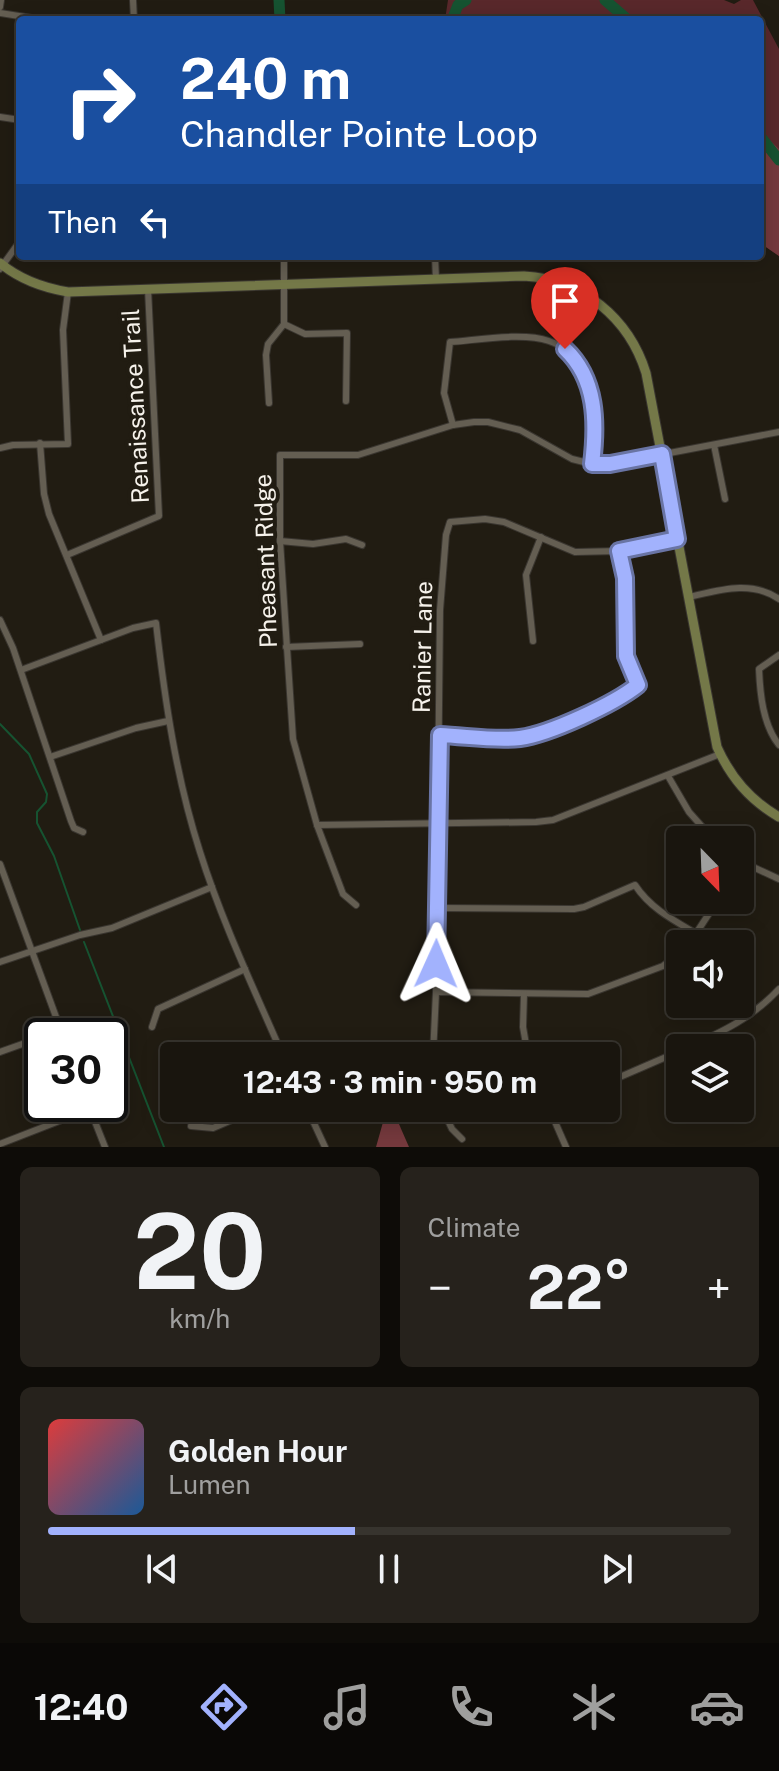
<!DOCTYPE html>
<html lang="en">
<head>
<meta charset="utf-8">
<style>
	:root { --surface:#19150e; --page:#26221c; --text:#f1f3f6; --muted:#9f9f9e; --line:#37342e; --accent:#a2b2fd }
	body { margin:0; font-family:"Public Sans",sans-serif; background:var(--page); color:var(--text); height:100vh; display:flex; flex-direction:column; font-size:30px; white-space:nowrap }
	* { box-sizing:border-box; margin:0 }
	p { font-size:26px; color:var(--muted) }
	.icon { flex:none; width:44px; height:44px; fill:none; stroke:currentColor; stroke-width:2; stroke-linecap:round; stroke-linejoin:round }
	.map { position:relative; height:1147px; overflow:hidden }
	.panel { display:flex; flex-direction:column; gap:20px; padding:20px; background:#0e0c08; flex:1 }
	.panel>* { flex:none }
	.top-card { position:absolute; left:16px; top:16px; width:748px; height:244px; border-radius:8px; box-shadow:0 4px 20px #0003,0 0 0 2px var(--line); background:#1a4fa0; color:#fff; overflow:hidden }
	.needle { width:52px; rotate:157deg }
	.fabs { position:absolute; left:666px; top:826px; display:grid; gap:16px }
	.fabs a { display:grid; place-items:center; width:88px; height:88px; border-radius:8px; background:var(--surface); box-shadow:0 4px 20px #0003,0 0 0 2px var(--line); font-size:40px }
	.speed { position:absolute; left:24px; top:1018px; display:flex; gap:16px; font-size:40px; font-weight:700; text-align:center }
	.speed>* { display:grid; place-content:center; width:104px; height:104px; border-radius:50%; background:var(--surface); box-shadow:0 4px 20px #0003,0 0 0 2px var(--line); line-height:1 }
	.speed .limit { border:4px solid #111; border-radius:12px; background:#fff; color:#111 }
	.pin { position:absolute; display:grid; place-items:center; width:68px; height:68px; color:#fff; margin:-82px -34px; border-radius:50% 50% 50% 0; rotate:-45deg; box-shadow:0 0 8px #0007 }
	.pin .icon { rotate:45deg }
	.me { position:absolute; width:88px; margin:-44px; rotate:1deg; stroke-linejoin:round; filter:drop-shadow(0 0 6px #0008) }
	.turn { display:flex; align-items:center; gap:28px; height:168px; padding:0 32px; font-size:36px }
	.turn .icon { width:104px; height:104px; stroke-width:2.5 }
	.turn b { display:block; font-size:56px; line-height:68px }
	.then { display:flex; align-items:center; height:76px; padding:0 32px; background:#0003; gap:16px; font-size:30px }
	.big { font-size:60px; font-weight:700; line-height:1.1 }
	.panel .widget { flex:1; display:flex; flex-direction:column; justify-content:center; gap:12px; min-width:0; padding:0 28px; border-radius:12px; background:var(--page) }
	.panel .dial { align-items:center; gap:0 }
	.dial b { font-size:104px; line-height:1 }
	.song { display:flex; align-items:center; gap:24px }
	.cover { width:96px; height:96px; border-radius:12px; background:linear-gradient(135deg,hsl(0 70% 55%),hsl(210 70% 35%)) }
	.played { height:8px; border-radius:4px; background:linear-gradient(90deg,var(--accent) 45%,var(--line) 45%) }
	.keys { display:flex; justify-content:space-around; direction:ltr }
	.heat { display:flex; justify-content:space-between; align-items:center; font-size:44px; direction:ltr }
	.panel .tiles { flex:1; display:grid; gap:20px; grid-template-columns:1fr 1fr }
	.widget:last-child { grid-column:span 2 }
	.trip { position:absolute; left:160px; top:1042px; width:460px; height:80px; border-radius:8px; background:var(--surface); box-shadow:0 4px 20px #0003,0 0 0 2px var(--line); font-weight:700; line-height:80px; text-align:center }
	.tab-bar { display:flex; height:128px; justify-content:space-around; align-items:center; background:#0a0806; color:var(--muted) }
	.tab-bar .icon { width:56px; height:56px }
	.tab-bar .on { color:var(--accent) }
	.tab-bar b { font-size:36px; color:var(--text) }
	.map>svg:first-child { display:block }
	.green { fill:#59282b }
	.forest { fill:#75393d }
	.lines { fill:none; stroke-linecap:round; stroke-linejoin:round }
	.stream { stroke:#165331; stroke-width:2 }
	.river { stroke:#165331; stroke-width:11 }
	.street-casing { stroke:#3a3630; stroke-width:8 }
	.secondary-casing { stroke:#3a3630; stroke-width:11 }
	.street { stroke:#645e52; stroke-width:6 }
	.secondary { stroke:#747848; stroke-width:9 }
	.route-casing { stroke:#6974a4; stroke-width:20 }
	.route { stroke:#a2b2fd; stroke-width:14 }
	.labels { text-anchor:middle; stroke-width:8; stroke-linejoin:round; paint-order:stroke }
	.street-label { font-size:24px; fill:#f6f2eb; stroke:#211c12 }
</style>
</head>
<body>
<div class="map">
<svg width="779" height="1147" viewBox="0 0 779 1147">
	<rect width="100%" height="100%" fill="#211c12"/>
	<!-- green -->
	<path class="green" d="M448,0H724L734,4L741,0H753L779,49V256L760,243V20H445Z"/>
	<!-- forest -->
	<g class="forest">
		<path d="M760,131L779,149V256L760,243Z"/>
		<path d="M387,1108H392L409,1147H376Z"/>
	</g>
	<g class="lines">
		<!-- stream -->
		<g class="stream">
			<path d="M0,724L29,754L47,794L46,802L37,812V823L54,856L80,930"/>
			<path d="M84,942L164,1147"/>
		</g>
		<!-- river -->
		<g class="river">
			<path d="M279,0L280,20"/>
			<path d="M605,0L628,20"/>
			<path d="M452,20L458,5L466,0"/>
			<path d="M760,136L779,160"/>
		</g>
		<defs>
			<g id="street">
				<path d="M133,0L134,20"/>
				<path d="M0,7L1,0"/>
				<path d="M0,13L44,20"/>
				<path d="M0,117L20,120"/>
				<path d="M435,256L436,280"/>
				<path d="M0,269L20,241"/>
				<path d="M284,324L305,334L347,333L346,401"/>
				<path d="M269,403L266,355L268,344L284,324V256"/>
				<path d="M453,425L444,393L450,342C477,340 523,332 549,341C598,357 597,422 592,464"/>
				<path d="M40,443L44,494L49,514L101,640"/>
				<path d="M714,445L725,499"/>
				<path d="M0,448L13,445L68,444L63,330L68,292"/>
				<path d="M280,541L313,544L346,539L362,545"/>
				<path d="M67,555L159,516L148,289"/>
				<path d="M689,597C720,590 751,580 779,599"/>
				<path d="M0,620L13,648L71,821L74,828L83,832"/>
				<path d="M533,641L526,575L541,537"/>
				<path d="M286,647L360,644"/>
				<path d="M779,655L759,669C760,694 763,725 779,745"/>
				<path d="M21,670L133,628L156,623C165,701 176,777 200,852C222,922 254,989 283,1056"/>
				<path d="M440,735C466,736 494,741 520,738C550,734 614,704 638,685L626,656L625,578L619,551"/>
				<path d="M50,757L136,728L168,721"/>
				<path d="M668,776L689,812L714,840"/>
				<path d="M317,825L536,822L553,820L720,754"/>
				<path d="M740,861L779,879"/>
				<path d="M0,864L63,1036"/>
				<path d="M356,905L343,894L317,825L293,739L280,541V455H358L453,425L474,422H488L520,430L572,459L592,464L633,460L779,432"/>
				<path d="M437,908L574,909L584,907L635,885C650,908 673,920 697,934"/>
				<path d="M689,944L718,900"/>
				<path d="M0,962L80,935L112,928L212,887"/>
				<path d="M436,992L588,994L663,966L680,953"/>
				<path d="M524,994L523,1027L528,1056"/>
				<path d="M152,1027L158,1009L245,969"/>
				<path d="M686,1048C722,1032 752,1018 779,989"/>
				<path d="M0,1052L42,1037"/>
				<path d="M433,1056L436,992L440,610L446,535L450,522L485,519L504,522L575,552L619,551L677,539"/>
				<path d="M606,1083L680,1051"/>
				<path d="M88,1104L105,1147"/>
				<path d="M307,1108L325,1147"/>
				<path d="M442,1108L452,1129L462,1139"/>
				<path d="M549,1108L566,1147"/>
				<path d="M191,1126L213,1128L260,1108"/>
				<path d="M0,1144L90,1109"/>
			</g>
			<path id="secondary" d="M0,263C19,279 44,288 68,292L524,276C582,279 629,318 646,373L717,747C731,778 750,800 779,817"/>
		</defs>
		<!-- street casing -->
		<use href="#street" class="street-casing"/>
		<!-- secondary casing -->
		<use href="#secondary" class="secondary-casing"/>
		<!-- street -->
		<use href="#street" class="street"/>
		<!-- secondary -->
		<use href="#secondary" class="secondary"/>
	</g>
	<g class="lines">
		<defs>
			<path id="route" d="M436,964L440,735C466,736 495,741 520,738C550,734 614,704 638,685L626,656L625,578L619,551L677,539L662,454L610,464H592C597,423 597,379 565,349"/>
		</defs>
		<!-- route casing -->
		<use href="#route" class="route-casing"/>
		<!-- route -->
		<use href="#route" class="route"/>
	</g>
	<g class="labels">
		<!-- street labels -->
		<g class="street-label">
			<text transform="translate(136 406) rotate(-93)" y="8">Renaissance Trail</text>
			<text transform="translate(266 561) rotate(-92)" y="8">Pheasant Ridge</text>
			<text transform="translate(423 647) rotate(-89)" y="8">Ranier Lane</text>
		</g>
	</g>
</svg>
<div class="fabs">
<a><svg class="needle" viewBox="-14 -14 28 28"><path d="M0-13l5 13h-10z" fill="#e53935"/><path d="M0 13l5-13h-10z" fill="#9f9f9e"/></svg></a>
<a><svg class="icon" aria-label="sound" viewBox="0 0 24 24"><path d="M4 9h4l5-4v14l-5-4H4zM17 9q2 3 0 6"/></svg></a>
<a><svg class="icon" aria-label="layers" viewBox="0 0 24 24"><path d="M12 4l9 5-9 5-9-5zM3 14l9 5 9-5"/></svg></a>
</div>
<div class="speed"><div class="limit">30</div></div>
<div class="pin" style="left:565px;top:349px;background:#d93025"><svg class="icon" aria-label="arrive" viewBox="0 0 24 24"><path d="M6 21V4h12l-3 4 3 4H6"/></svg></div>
<svg class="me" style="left:436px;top:964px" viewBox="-20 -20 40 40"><path d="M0-17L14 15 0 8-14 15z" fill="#a2b2fd" stroke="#fff" stroke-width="4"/></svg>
<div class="trip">12:43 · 3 min · 950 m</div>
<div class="top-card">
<div class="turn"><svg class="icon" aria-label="right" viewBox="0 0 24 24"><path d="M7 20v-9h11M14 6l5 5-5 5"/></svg><div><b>240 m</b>Chandler Pointe Loop</div></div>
<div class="then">Then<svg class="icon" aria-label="left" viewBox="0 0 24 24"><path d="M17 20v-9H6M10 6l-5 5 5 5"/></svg></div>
</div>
</div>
<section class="panel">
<div class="tiles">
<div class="widget dial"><b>20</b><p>km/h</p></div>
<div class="widget"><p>Climate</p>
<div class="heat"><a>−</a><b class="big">22°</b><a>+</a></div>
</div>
<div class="widget">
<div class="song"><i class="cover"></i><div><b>Golden Hour</b><p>Lumen</p></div></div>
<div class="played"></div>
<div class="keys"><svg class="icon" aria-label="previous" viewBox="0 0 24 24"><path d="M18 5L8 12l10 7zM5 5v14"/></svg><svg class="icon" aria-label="pause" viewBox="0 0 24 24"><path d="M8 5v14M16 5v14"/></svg><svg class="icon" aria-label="next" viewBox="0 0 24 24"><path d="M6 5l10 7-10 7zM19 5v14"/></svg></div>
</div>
</div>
</section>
<nav class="tab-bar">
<b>12:40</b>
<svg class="icon on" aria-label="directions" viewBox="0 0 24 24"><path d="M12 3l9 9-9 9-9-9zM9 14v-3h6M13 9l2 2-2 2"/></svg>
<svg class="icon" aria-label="music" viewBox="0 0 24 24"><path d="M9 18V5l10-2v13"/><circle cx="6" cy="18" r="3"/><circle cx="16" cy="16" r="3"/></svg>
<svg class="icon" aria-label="phone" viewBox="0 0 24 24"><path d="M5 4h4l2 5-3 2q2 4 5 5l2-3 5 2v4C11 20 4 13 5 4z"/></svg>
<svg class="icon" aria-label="climate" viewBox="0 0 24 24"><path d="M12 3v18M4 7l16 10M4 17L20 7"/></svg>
<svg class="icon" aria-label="car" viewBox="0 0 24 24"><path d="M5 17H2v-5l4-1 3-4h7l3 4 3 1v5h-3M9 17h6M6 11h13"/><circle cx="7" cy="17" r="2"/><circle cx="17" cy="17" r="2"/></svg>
</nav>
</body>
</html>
